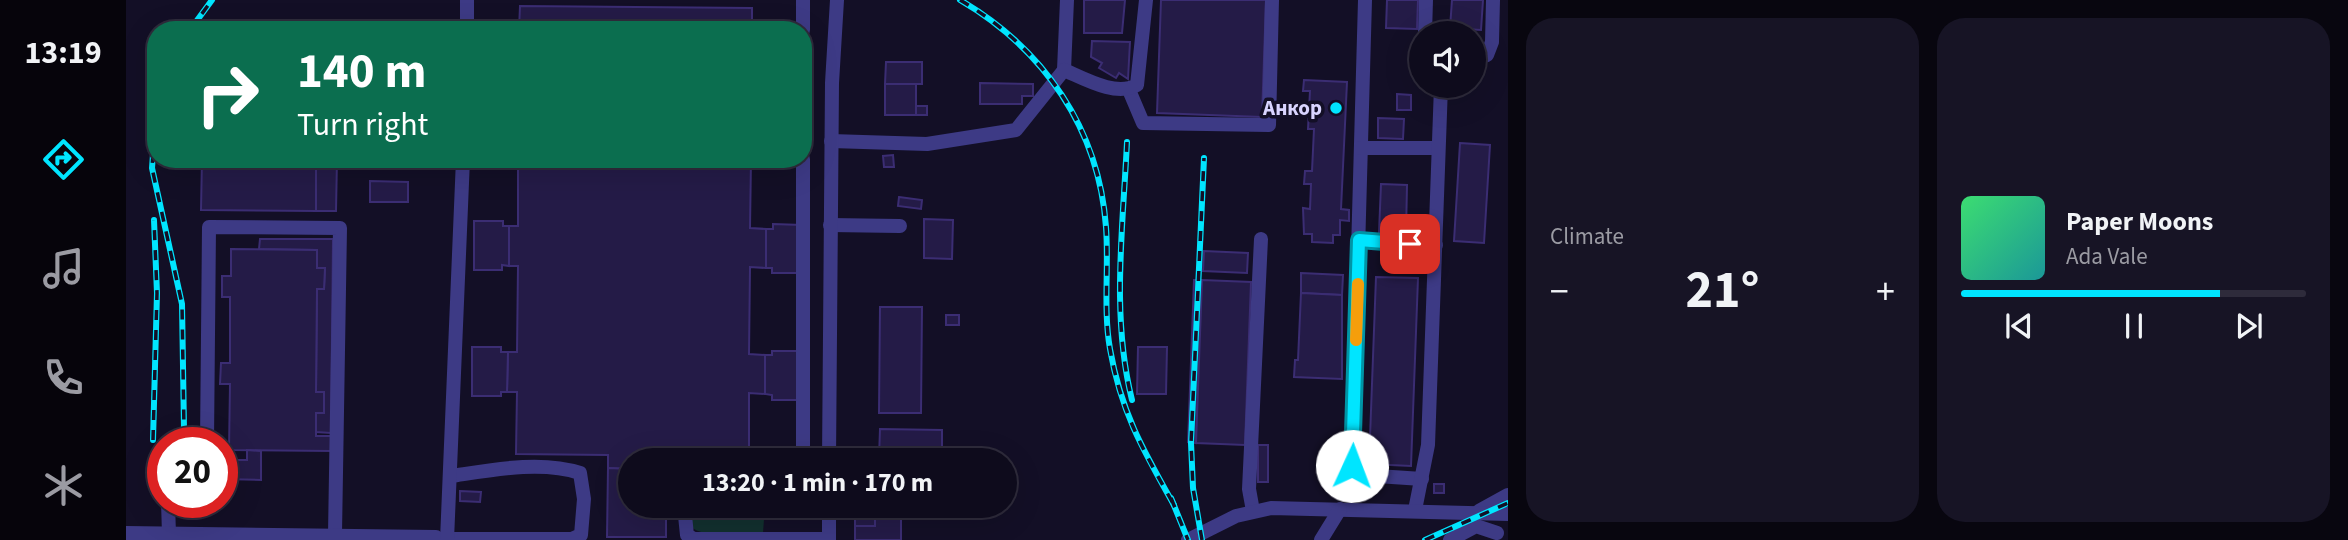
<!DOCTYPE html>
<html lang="en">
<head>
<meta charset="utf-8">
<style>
	:root { --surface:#0e0b1c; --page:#171425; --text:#f1f3f6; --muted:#9b9ba3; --line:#2e2b3b; --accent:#00e5ff }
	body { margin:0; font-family:"Source Sans 3",sans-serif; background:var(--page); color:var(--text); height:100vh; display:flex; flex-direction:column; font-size:26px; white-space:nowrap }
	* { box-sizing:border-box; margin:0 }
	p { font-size:23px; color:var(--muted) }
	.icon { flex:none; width:38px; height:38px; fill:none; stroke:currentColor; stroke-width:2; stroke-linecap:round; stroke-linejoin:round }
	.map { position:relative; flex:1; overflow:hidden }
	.panel { display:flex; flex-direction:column; gap:18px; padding:18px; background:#08060f; width:840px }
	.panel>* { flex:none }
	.hud { position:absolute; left:21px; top:21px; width:665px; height:147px; border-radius:28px; box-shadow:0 7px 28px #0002,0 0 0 2px var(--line); background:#0b6e4f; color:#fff; overflow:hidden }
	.tools { position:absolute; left:1283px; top:21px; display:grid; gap:14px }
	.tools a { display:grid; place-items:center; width:77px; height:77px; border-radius:50%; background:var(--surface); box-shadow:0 7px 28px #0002,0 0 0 2px var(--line); font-size:35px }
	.speed { position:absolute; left:21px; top:427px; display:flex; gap:14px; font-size:35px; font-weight:700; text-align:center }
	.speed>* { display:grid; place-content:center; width:91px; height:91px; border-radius:50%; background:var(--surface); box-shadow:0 7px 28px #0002,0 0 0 2px var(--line); line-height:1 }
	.speed .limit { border:10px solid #d22; background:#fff; color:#111 }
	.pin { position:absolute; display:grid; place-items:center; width:60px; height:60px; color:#fff; margin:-30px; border-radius:14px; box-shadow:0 4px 10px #0006 }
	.me { position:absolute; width:77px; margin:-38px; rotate:2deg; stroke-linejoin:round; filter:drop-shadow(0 0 5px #0008) }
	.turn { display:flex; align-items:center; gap:24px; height:147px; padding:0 35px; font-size:32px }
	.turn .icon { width:91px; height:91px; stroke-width:2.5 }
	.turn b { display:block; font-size:49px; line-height:60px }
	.big { font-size:52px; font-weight:700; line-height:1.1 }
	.panel .tile { flex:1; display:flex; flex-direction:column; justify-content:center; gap:10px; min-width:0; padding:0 24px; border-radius:28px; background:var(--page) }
	.song { display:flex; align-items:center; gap:21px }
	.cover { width:84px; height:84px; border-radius:10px; background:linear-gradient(135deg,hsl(140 70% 55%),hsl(180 70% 35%)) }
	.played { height:7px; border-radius:4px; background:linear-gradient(90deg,var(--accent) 75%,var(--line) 75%) }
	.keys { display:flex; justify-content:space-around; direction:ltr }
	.heat { display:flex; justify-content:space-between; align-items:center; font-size:38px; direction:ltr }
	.panel .tiles { flex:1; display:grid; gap:18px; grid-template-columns:repeat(2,1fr) }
	.trip { position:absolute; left:492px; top:448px; width:399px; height:70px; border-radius:35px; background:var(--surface); box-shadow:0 7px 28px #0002,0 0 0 2px var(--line); font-weight:700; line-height:70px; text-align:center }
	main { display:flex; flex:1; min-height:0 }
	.tabs { display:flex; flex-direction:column; width:126px; justify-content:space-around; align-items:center; background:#06040b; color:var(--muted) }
	.tabs .icon { width:49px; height:49px }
	.tabs .on { color:var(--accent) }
	.tabs b { font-size:32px; color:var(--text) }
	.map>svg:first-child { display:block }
	.green { fill:#12302f }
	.building { fill:#241b47; stroke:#3b2d73; stroke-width:2 }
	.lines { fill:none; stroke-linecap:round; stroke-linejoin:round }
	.minor { stroke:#3d3a85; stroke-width:14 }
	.rail-casing { stroke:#00e5ff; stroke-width:6 }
	.rail { stroke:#130f26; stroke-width:3.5; stroke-dasharray:10; stroke-linecap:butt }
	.route-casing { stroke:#0095a6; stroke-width:18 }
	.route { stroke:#00e5ff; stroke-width:12 }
	.slow { stroke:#f59e0b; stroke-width:12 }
	.poi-dot { fill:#00e5ff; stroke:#130f26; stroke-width:2.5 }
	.labels { text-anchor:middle; stroke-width:7; stroke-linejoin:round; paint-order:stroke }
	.poi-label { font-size:21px; font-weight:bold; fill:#d9d4ff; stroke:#130f26; text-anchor:end }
</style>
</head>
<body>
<main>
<nav class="tabs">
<b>13:19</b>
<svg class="icon on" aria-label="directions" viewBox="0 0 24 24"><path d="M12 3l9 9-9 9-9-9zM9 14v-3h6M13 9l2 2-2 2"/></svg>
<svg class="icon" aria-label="music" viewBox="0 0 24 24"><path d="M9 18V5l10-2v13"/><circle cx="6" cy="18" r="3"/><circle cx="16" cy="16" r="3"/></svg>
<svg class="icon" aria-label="phone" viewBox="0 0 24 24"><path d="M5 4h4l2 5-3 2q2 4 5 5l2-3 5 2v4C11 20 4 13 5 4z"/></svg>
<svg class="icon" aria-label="climate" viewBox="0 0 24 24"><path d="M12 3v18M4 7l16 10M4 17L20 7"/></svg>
</nav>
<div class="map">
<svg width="1382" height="540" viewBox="0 0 1382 540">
	<rect width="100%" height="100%" fill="#130f26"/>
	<!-- green -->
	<path class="green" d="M563,506H639L637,533C622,533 568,540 563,523C561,518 563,510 563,506Z"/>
	<!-- building -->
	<g class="building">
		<path d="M958,0H999L996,33H958Z"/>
		<path d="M1035,0H1140L1136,117L1031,113Z"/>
		<path d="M1261,0H1292L1291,29L1260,28Z"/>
		<path d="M1326,0H1357L1355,30L1324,28Z"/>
		<path d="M394,6L626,8V30H393Z"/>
		<path d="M966,41L1004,42L1002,79L993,73L990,78L973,68L976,63L965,57Z"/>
		<path d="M760,62H796V84H759Z"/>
		<path d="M1178,80L1221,82L1215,209L1223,210V221L1214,220V235H1207V243L1186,242V234H1178L1177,208L1184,209L1185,184H1178L1179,171H1186L1188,129H1182L1184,91H1177Z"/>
		<path d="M854,83L907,84V96H896V104H854Z"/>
		<rect x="759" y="84" width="31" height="31"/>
		<path d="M1271,94L1285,95V110H1271Z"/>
		<rect x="790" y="106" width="11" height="9"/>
		<path d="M1252,118L1278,119L1277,139L1252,138Z"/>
		<path d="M1334,143L1364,145L1358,243L1328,241Z"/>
		<path d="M767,155L768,167H758L757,156Z"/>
		<path d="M76,159H190V211L75,210Z"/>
		<path d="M190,159H211L210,211H190Z"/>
		<path d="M392,159H625L624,228L640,229V268L624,267L623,354L639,355V394L623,393V456H535V460H504V469L482,468V455L390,454L391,392H381L382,352H391L392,266H383V226H392Z"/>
		<path d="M244,181L282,182V202H244Z"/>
		<path d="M1255,184L1281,185L1280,233H1253Z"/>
		<path d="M773,197L796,200L795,209L772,206Z"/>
		<path d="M798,219L827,220L826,259L798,258Z"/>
		<path d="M348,221H377V226H383V266L376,265V270H348Z"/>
		<path d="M647,224L676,225L675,273H646V268H640V229H647Z"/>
		<path d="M134,239H207L205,433L190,432V413H198V392H190L191,289H198L199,268H191V250L133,249Z"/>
		<path d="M105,249L191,250V268H199L198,289H191L190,392H198V413H190V436H206V451L103,450L104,384H94L95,363H104V297H96V276H105Z"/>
		<path d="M1078,251L1122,253L1121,273L1077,271Z"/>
		<path d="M1175,273L1217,275L1216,295L1175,293Z"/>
		<path d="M1250,277L1292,278L1285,466L1243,464Z"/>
		<path d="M1068,280H1076L1070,443L1062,442Z"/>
		<path d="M1076,280L1125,282L1119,445L1070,443Z"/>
		<path d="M1175,293L1216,295V379L1168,377L1169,360H1172Z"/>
		<path d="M754,307H796L795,413H753Z"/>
		<rect x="820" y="315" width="13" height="10"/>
		<path d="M346,347H375V352H382L381,392H375V396H346Z"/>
		<path d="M1012,347H1041L1040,394H1011Z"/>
		<path d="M646,351H675L674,400H646V395L639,394V355H646Z"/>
		<path d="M754,429L816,430V459L753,458Z"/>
		<rect x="1132" y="445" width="10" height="37"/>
		<path d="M121,450L135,451V480L96,479V460H121Z"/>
		<path d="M482,468L504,469V506H540V537H481Z"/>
		<rect x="1308" y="484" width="10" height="9"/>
		<path d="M334,491L355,492L354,502L334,501Z"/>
		<rect x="729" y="506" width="20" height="20"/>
		<path d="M749,506H775V540H729V526H749Z"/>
	</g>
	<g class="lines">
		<!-- minor -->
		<g class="minor">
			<path d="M677,0V30"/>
			<path d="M1239,0L1226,466L1236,475L1296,479"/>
			<path d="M341,30V0"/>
			<path d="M1299,33L1300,0"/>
			<path d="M1348,59L1361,55L1366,42L1367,0"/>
			<path d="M938,70L941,0"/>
			<path d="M1003,90L1017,123L1143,125L1146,0"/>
			<path d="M705,141L801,144L890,130L938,70C959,79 990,97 1011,85L1020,0"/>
			<path d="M1235,148H1312"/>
			<path d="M677,159V447"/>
			<path d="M704,225L774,226"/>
			<path d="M1233,240L1310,245"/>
			<path d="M81,443L83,227L214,228L209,534"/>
			<path d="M703,460L706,83L711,0"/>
			<path d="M42,502L43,534"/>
			<path d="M558,506L561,535L568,539H703"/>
			<path d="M1289,510L1302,445L1315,86"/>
			<path d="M1127,511L1123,489L1135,239"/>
			<path d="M1353,511L1382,495"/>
			<path d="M0,533L310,537L313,540"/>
			<path d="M322,539H446L455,535L458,499L454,473C415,460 365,470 325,476"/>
			<path d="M321,540L337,159"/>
			<path d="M703,540V506"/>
			<path d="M1062,540L1110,516L1145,508L1382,514"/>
			<path d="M1195,540L1214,509"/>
			<path d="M1324,540L1350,526L1371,533"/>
		</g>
		<defs>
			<g id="rail">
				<path d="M834,0C918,49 973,129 980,227C983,267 977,309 984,349C995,412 1017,450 1048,505"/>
				<path d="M64,30L86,0"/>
				<path d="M30,113L26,168L56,304L58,429"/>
				<path d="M1001,142C997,227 985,316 1006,400"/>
				<path d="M27,440L31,293L28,220"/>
				<path d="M1045,498L1062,540"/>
				<path d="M1076,540L1067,488L1065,443L1078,158"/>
				<path d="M1299,540L1382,503"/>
			</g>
		</defs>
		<!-- rail casing -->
		<use href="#rail" class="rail-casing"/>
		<!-- rail -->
		<use href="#rail" class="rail"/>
	</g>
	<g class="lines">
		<defs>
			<path id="route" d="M1226,466L1233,240L1284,244"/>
		</defs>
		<!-- route casing -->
		<use href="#route" class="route-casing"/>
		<!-- route -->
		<use href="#route" class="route"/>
		<!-- slow -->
		<path class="slow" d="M1230,340L1232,284"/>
	</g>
	<!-- markers -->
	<circle class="poi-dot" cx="1210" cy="108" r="7"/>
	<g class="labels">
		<!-- poi labels -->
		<g class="poi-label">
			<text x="1196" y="115">Анкор</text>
		</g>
	</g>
</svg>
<div class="tools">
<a><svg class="icon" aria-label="sound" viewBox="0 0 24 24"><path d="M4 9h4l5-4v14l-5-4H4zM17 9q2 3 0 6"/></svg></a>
</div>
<div class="speed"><div class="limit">20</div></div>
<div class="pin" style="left:1284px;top:244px;background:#d93025"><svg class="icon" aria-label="arrive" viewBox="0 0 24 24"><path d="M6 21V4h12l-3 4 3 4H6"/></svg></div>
<svg class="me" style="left:1226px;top:466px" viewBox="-20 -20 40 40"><circle r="19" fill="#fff"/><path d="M0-13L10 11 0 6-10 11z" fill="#00e5ff"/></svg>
<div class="trip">13:20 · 1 min · 170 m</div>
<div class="hud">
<div class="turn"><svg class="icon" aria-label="right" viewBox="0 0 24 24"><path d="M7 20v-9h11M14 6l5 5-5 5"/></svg><div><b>140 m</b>Turn right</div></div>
</div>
</div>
<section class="panel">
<div class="tiles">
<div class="tile"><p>Climate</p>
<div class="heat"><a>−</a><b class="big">21°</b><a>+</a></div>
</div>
<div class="tile">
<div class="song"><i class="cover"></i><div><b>Paper Moons</b><p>Ada Vale</p></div></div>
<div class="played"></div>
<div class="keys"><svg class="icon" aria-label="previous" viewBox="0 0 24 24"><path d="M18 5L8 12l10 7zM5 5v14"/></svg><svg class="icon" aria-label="pause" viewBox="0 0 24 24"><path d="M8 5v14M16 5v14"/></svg><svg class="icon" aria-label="next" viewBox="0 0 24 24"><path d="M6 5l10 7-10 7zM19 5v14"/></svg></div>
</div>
</div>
</section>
</main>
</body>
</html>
